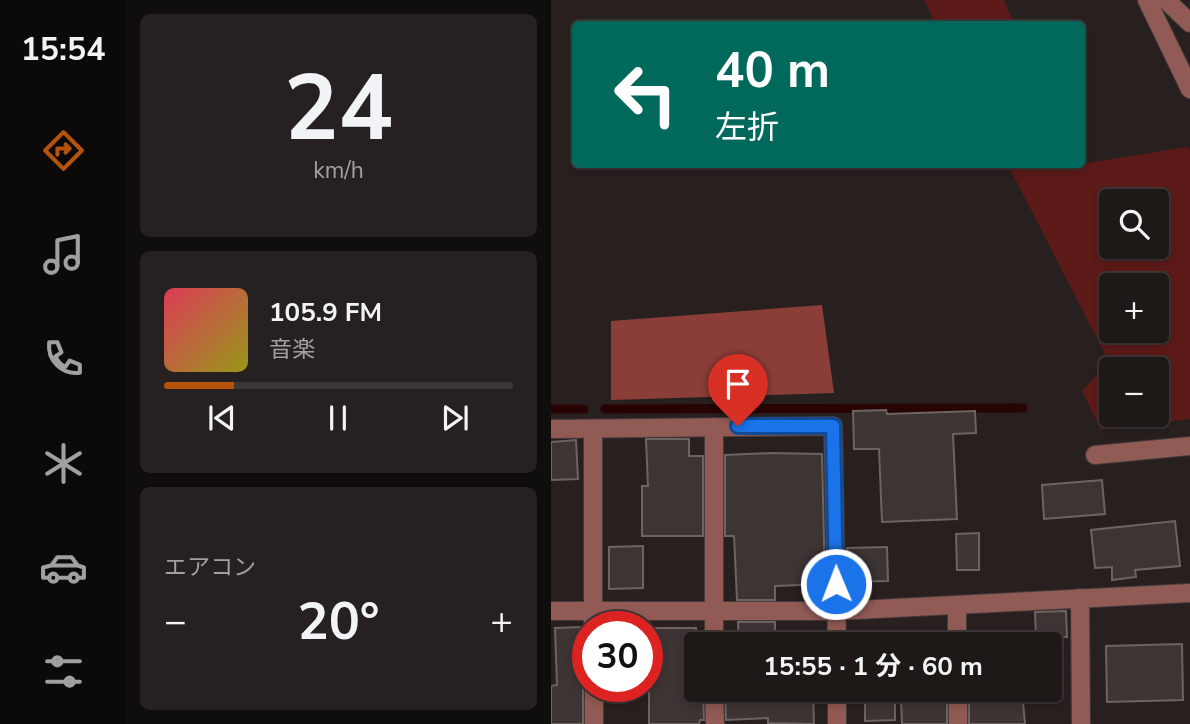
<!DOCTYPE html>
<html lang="ja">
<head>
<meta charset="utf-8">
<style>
	:root { --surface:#1e1817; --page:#262120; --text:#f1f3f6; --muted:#a1a0a1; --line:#3c3736; --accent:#b45309 }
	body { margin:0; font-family:"Nunito Sans","Noto Sans JP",sans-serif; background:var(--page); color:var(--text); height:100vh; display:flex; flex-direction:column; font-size:26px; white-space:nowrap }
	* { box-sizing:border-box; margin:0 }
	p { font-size:23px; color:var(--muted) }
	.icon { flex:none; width:38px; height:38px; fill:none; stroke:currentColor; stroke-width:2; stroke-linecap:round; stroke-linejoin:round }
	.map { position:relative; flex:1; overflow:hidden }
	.drawer { display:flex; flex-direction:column; gap:14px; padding:14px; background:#100d0d; width:425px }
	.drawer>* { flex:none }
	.banner { position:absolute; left:21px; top:21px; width:513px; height:147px; border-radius:7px; box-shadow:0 4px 10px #0003,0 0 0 2px var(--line); background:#00695c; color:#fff; overflow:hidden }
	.controls { position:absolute; left:548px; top:189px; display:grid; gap:14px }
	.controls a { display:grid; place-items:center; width:70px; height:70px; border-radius:7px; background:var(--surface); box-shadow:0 4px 10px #0003,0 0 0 2px var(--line); font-size:35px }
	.speed { position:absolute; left:21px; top:611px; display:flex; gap:14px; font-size:35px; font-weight:700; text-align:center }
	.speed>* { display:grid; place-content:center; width:91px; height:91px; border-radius:50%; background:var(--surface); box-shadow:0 4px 10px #0003,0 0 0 2px var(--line); line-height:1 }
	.speed .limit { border:10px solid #d22; background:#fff; color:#111 }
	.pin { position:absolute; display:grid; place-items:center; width:60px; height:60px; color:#fff; margin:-72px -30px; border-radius:50% 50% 50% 0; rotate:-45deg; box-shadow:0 0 7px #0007 }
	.pin .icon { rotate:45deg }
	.me { position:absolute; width:77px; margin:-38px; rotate:359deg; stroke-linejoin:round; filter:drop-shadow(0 0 5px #0008) }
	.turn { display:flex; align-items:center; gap:24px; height:147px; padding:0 28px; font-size:32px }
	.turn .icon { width:91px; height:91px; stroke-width:2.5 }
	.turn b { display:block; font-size:49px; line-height:60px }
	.big { font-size:52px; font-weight:700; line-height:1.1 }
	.drawer .card { flex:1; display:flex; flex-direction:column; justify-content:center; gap:10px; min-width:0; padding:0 24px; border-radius:10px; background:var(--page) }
	.drawer .dial { align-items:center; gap:0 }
	.dial b { font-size:91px; line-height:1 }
	.song { display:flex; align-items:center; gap:21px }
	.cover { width:84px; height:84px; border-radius:10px; background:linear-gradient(135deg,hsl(350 70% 55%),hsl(60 70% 35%)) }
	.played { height:7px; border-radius:4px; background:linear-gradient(90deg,var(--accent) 20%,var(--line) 20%) }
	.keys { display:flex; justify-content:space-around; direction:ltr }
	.heat { display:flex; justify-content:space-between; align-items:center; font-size:38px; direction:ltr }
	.trip { position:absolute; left:133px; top:632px; width:378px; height:70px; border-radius:7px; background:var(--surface); box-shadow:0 4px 10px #0003,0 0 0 2px var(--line); font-weight:700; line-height:70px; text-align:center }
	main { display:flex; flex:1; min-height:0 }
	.tabs { display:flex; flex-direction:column; width:126px; justify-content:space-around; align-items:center; background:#0c0a09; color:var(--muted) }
	.tabs .icon { width:49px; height:49px }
	.tabs .selected { color:var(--accent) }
	.tabs b { font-size:32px; color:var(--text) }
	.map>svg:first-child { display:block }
	.green { fill:#5c1a18; fill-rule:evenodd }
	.forest { fill:#8b3e38 }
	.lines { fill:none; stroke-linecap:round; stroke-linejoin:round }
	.stream { stroke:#280303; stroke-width:9 }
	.building { fill:#3d3534; stroke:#6d6462; stroke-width:2 }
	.minor-casing { stroke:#433c3b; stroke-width:20 }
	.minor { stroke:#925a54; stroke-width:18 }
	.route-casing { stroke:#114b97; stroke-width:18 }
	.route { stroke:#1a73e8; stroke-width:12 }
</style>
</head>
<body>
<main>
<nav class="tabs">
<b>15:54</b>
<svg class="icon selected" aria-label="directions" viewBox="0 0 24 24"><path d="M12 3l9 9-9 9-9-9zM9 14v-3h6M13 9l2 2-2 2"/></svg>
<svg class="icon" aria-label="music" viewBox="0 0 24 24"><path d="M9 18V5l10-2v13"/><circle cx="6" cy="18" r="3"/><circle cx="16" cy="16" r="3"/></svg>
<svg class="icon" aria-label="phone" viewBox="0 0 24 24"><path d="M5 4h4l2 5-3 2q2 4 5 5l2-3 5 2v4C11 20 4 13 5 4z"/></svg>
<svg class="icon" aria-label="climate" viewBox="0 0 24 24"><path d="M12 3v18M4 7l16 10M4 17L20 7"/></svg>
<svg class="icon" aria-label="car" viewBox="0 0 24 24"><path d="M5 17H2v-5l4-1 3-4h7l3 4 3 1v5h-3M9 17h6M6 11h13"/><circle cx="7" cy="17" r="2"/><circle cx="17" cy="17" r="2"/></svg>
<svg class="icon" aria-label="filters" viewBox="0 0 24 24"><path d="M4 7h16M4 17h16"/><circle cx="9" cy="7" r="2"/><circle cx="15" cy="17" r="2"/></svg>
</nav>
<section class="drawer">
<div class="card dial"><b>24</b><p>km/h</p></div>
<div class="card">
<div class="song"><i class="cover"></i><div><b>105.9 FM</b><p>音楽</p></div></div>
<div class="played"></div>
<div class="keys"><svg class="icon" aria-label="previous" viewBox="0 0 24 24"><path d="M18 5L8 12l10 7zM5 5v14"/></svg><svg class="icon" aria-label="pause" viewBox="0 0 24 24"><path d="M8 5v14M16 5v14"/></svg><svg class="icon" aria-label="next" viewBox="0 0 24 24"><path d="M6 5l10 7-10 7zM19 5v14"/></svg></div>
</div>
<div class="card"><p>エアコン</p>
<div class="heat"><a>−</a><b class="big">20°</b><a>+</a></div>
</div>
</section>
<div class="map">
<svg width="639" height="724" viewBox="0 0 639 724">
	<rect width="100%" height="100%" fill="#28201f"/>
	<!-- green -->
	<g class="green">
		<path d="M374,0H453L463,24H384Z"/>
		<path d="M637,147L639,151V419L550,430L531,391L558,362L457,165L530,164ZM560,201H606V247H560ZM560,285H606V331H560ZM560,369H606V415H560Z"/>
	</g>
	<!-- forest -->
	<path class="forest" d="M271,305L283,393L60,400V321Z"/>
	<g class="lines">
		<!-- stream -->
		<g class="stream">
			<path d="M0,409H33"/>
			<path d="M54,409L472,408"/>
		</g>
	</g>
	<!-- building -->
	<g class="building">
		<path d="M335,410L336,414L424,411L425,433L402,434L406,519L331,522L328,449H303L302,411Z"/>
		<path d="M95,439H138V456H152V536H91V486H97Z"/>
		<path d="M25,440L27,479L0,480V442Z"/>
		<path d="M220,453L271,454L274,584L224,586V600H186L183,536H174V455Z"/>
		<path d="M551,480L554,514L493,519L491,485Z"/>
		<path d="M624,521L629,566L584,570L585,577L561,580V567L544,568L540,530Z"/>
		<path d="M428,533V570H406L405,534Z"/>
		<path d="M92,546V588L58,589V547Z"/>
		<path d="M336,547L337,581L296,582V548Z"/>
		<path d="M515,611L516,637L485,638L484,612Z"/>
		<path d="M187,622H224V644H188Z"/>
		<path d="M31,627L33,680L32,686V724H0V686L6,685L4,628Z"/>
		<path d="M100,628H145V690H152L153,720H149L148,724H98V686H100Z"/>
		<path d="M631,644L632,700L556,702L555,646Z"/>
		<path d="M174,690H206V695L262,693L263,724L217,723V718L175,720Z"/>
		<path d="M314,690H344V720L314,721Z"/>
		<path d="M432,690H471L474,724H418V695L433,694Z"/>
		<path d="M396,696V724H351L350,699Z"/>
	</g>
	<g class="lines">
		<defs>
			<g id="minor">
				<path d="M596,0L639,89"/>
				<path d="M615,0L639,23"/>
				<path d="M0,429L282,426L286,644"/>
				<path d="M42,429V626"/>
				<path d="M544,455L639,446"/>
				<path d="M529,598L530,724"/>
				<path d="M406,606V644"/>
				<path d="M0,611H286L639,593"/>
				<path d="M163,644V427"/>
				<path d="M43,686V724"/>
				<path d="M163,690L164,724"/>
				<path d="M286,690V724"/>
				<path d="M407,690V724"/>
			</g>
		</defs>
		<!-- minor casing -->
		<use href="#minor" class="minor-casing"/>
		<!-- minor -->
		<use href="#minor" class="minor"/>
	</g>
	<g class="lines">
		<defs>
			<path id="route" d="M187,426H282L285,584"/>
		</defs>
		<!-- route casing -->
		<use href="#route" class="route-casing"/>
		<!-- route -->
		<use href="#route" class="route"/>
	</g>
</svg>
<div class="controls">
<a><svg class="icon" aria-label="search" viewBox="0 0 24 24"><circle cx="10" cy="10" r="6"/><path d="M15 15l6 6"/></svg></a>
<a>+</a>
<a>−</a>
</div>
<div class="speed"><div class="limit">30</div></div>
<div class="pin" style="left:187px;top:426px;background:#d93025"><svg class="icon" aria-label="arrive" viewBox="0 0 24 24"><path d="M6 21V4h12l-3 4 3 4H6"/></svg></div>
<svg class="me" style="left:285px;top:584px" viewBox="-20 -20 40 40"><circle r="17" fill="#1a73e8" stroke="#fff" stroke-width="3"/><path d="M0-11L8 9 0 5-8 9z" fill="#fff"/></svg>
<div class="trip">15:55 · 1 分 · 60 m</div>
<div class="banner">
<div class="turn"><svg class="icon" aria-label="left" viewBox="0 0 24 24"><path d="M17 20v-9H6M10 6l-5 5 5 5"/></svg><div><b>40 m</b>左折</div></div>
</div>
</div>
</main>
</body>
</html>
